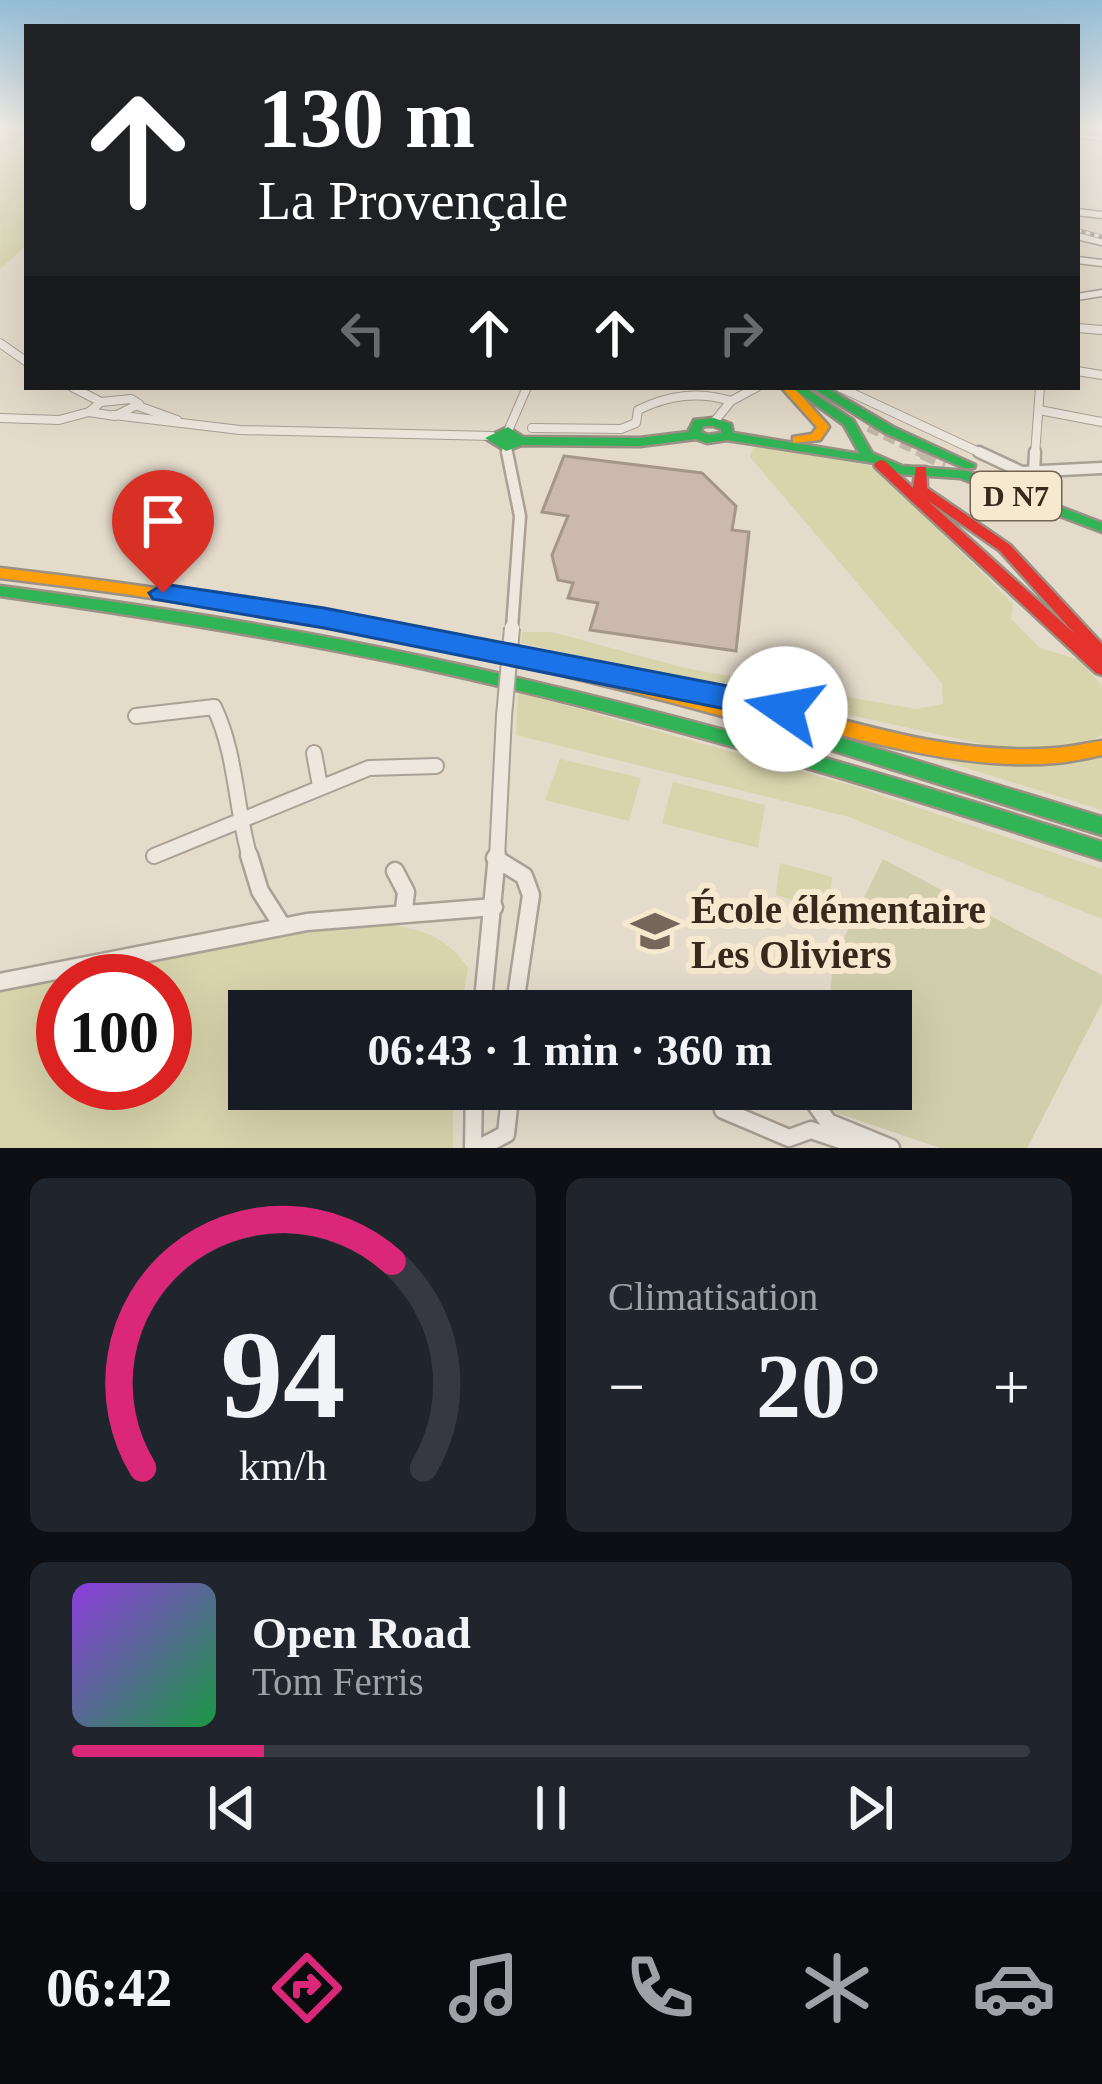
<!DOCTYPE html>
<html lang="fr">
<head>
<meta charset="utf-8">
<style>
	:root { --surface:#171b24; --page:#20242c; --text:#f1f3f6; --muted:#9ea1a6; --line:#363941; --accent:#db2777 }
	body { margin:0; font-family:Georgia,serif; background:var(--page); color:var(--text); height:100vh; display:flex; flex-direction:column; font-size:45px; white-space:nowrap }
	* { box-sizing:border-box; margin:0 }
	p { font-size:39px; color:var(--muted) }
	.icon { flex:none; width:66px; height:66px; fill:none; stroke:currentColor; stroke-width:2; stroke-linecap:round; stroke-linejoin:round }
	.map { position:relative; height:1148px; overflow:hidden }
	.panel { display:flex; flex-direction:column; gap:30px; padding:30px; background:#0d0f14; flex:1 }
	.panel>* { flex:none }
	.top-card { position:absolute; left:24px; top:24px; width:1056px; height:366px; border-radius:0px; box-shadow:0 12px 48px #0002; background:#202124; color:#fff; overflow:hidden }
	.speed { position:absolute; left:36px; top:954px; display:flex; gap:24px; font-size:60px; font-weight:700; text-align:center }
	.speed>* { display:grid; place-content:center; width:156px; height:156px; border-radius:50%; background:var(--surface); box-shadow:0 12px 48px #0002; line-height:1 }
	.speed .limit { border:18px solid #d22; background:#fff; color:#111 }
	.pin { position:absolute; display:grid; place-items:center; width:102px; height:102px; color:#fff; margin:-123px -51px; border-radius:50% 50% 50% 0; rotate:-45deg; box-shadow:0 0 12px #0007 }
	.pin .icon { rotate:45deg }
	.me { position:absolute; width:132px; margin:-66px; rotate:282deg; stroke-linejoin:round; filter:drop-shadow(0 0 9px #0008) }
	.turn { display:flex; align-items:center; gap:42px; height:252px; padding:0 36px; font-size:54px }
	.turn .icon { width:156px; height:156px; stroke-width:2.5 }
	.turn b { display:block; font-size:84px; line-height:102px }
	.lanes { display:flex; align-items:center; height:114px; padding:0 36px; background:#0003; justify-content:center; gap:60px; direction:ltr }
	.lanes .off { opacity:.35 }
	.big { font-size:90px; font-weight:700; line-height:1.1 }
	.panel .card { flex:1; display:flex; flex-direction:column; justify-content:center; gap:18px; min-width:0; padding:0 42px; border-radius:18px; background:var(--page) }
	.panel .dial { align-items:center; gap:0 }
	.dial svg { height:312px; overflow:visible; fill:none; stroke:var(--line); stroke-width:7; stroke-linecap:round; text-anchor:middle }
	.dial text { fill:var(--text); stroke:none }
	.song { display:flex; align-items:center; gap:36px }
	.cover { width:144px; height:144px; border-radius:18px; background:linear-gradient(135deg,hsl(270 70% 55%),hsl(140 70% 35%)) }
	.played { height:12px; border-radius:6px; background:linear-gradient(90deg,var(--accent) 20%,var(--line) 20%) }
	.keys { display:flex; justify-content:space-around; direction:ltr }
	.heat { display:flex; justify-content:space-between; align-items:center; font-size:66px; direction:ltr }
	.panel .tiles { flex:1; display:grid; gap:30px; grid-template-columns:1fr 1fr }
	.card:last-child { grid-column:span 2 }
	.trip { position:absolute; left:228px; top:990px; width:684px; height:120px; border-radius:0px; background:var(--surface); box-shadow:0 12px 48px #0002; font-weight:700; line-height:120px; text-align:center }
	.tabs { display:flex; height:192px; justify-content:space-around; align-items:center; background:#090b0e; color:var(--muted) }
	.tabs .icon { width:84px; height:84px }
	.tabs .current { color:var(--accent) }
	.tabs b { font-size:54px; color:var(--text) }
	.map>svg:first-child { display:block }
	.green { fill:#d8d4ac; fill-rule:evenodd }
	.cemetery { fill:#d1ceac }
	.building { fill:#cab9ac; stroke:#a5968a; stroke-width:3 }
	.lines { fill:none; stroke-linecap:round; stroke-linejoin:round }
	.primary-tunnel-far1 { stroke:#c3b7a8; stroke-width:12; stroke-dasharray:12 6; stroke-linecap:butt }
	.primary-tunnel { stroke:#c3b7a8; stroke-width:15; stroke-dasharray:15 8; stroke-linecap:butt }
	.street-far5-casing { stroke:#aaa095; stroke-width:6 }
	.street-far4-casing { stroke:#aaa095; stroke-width:9 }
	.street-far3-casing { stroke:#aaa095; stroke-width:10 }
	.street-far2-casing { stroke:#aaa095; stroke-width:15 }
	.street-far1-casing { stroke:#aaa095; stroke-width:18 }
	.street-casing { stroke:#aaa095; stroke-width:21 }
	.fast-casing { stroke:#9a9084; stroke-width:5 }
	.slow-casing { stroke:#9a9084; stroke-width:5 }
	.jam-casing { stroke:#9a9084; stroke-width:5 }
	.street-far5 { stroke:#ede7de; stroke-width:4.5 }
	.street-far4 { stroke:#ede7de; stroke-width:6 }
	.street-far3 { stroke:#ede7de; stroke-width:8 }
	.street-far2 { stroke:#ede7de; stroke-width:10 }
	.street-far1 { stroke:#ede7de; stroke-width:14 }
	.street { stroke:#ede7de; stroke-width:16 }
	.fast { fill:#30b455; fill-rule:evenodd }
	.slow { fill:#ff9f0a; fill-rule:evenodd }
	.jam { fill:#e5322d; fill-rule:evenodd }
	.rail-casing { stroke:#aca59d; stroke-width:4.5 }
	.rail { stroke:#f7e9d0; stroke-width:3; stroke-dasharray:4.5; stroke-linecap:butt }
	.street-bridge-casing { stroke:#aaa095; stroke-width:18; stroke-linecap:butt }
	.street-bridge { stroke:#ede7de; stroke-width:14 }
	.route { fill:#1a73e8; stroke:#114b97; stroke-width:3 }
	.labels { text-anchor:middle; stroke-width:12; stroke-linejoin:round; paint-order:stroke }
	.shield { fill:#f7e9d0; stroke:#726252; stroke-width:3 }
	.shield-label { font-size:30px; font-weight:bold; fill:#39281c }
	.near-poi-label { font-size:39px; font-weight:bold; fill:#39281c; stroke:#f7e9d0; text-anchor:start }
</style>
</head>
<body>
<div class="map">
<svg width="1102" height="1148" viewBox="0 0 1102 1148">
	<rect width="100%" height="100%" fill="#e5dbcb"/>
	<!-- green -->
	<g class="green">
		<path d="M0,126H27V245L0,269Z"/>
		<path d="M769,445L876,467L1013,604L1011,619L1040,648L1080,660L1102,686V735L1081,746L1000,748L521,643L522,632H552L685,668L916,709L943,704L942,683L750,457L753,448Z"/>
		<path d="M518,692L850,785L1102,869V919L849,817L516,735Z"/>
		<path d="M847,731L1055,765L1102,757V810Z"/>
		<path d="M560,759L641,778L629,821L545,800Z"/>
		<path d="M673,782L765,805L758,848L662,823Z"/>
		<path d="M780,863L832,877L829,910L776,895Z"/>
		<path d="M371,923C412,927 443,931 468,968L461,1011H249V1089H453V1148H0V993L153,951ZM63,981H165V1083H63Z"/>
	</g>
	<!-- cemetery -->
	<path class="cemetery" d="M883,859L1102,975V1003L1027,1148H940L822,1108L824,1089H891V1011H829L833,960Z"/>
	<!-- building -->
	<path class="building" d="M564,456L702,473L736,506L732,530L749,532L736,651L590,630L598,603L568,598L573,583L558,580L552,555L568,516L542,512Z"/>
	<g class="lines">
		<!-- primary-tunnel-far1 -->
		<path class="primary-tunnel-far1" d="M869,426L929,455"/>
		<!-- primary-tunnel -->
		<path class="primary-tunnel" d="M923,452L946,463"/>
		<defs>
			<path id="street-far5" d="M1077,135L1102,139"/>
			<g id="street-far4">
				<path d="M1077,212L1102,215"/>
				<path d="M1077,236L1102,242"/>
				<path d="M1077,260L1102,263"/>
				<path d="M1077,297L1102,293"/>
			</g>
			<g id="street-far3">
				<path d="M1077,328L1102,330"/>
				<path d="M0,343L27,362"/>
				<path d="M1077,371L1102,375"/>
				<path d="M72,387L101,402"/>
				<path d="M839,387L985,455"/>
				<path d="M131,399L139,404L115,416L89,412L101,402Z"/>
				<path d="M138,406L177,420"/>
				<path d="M1039,410L1102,422"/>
				<path d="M114,415L240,430L492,436"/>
				<path d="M0,418L59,420L89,412"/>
				<path d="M714,422L731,401L757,387"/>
				<path d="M532,428L621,429L636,423L638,410C669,395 698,391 731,401"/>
				<path d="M508,431L527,387"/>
				<path d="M506,447L508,455"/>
				<path d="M1035,455L1040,387"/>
			</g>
			<g id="street-far2">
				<path d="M507,452L520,516L512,628"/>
				<path d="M979,452L1022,472L1102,468"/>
				<path d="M1034,473L1035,452"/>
			</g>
			<g id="street-far1">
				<path d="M136,716L214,707C237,755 235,807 250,858"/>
				<path d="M314,753L320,786"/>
				<path d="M154,856L369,768L436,766"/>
				<path d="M497,858L504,716"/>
			</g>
			<g id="street">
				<path d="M249,855L260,891L281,924"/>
				<path d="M495,858L524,876L531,895L514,1011"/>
				<path d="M395,871L406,892L404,909"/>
				<path d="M0,982L307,922L494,907"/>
				<path d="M482,1011L497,855"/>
				<path d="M720,1089L723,1110L789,1138L811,1130L864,1148"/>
				<path d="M805,1089L828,1122L891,1148"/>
				<path d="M473,1148L474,1089"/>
				<path d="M479,1148L506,1134L511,1089"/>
			</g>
			<g id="fast">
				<path d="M791,387H804L853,420L872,453L902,466L967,471L1102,523V532L960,478L900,474L875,463L727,440L707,443L696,439L640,446L522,445L506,451L485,438L508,427L523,437L640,438L688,432L694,420L714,418L731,424L733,433L860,454L844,425ZM703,426H713L721,429V433L708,435L701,432Z"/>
				<path d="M811,387H825L893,427L975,465L974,468H964L885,433Z"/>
				<path d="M0,586C142,605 283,626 424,657C653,706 878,771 1102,842V860C878,786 652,719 421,668C281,638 141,616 0,596Z"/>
				<path d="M726,703L1102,817V835L720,715L717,710L720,705Z"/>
			</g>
			<g id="slow">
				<path d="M781,387H793L827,424L829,427L820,440L793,443V437L812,434L817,427Z"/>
				<path d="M0,568C246,596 487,640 726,703L732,705L735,710L732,715L726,717C486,651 247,607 0,578Z"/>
				<path d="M743,693C844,719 950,757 1056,748C1071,747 1087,743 1102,741V755C1087,758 1071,762 1056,763C957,772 832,733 737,705L734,700L737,695Z"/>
			</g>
			<path id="jam" d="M880,460L885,461L913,488L916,467H926L927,488L1010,545L1102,644V675L1096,673L875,467L874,464ZM927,500L1000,551L1075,634Z"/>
		</defs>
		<!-- street-far5 casing -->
		<use href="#street-far5" class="street-far5-casing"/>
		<!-- street-far4 casing -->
		<use href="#street-far4" class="street-far4-casing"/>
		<!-- street-far3 casing -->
		<use href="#street-far3" class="street-far3-casing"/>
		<!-- street-far2 casing -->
		<use href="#street-far2" class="street-far2-casing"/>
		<!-- street-far1 casing -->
		<use href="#street-far1" class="street-far1-casing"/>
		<!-- street casing -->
		<use href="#street" class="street-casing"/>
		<!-- fast casing -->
		<use href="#fast" class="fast-casing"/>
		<!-- slow casing -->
		<use href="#slow" class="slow-casing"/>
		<!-- jam casing -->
		<use href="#jam" class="jam-casing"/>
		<!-- street-far5 -->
		<use href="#street-far5" class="street-far5"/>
		<!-- street-far4 -->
		<use href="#street-far4" class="street-far4"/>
		<!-- street-far3 -->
		<use href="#street-far3" class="street-far3"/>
		<!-- street-far2 -->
		<use href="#street-far2" class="street-far2"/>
		<!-- street-far1 -->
		<use href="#street-far1" class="street-far1"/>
		<!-- street -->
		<use href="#street" class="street"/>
		<!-- fast -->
		<use href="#fast" class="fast"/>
		<!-- slow -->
		<use href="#slow" class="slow"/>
		<!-- jam -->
		<use href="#jam" class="jam"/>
		<defs>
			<path id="rail" d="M1077,230L1102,237"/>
		</defs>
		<!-- rail casing -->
		<use href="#rail" class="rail-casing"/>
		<!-- rail -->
		<use href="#rail" class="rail"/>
		<defs>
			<path id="street-bridge" d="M504,716L512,628"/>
		</defs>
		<!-- street-bridge casing -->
		<use href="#street-bridge" class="street-bridge-casing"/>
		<!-- street-bridge -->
		<use href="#street-bridge" class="street-bridge"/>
	</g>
	<!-- sky -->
	<linearGradient id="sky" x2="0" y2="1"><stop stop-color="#94bdd7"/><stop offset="0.44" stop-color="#f3efe8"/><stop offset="1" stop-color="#f3efe8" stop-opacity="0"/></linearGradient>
	<rect width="1102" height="287" fill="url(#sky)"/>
	<!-- route -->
	<path class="route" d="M163,584L324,608L785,697L802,709L785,721L324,628L153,599L149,593Z"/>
	<!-- icons -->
	<defs>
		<symbol id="school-bare" viewBox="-9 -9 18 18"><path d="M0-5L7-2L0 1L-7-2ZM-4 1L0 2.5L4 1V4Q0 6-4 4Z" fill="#756759" stroke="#f7e9d0" stroke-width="2.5" paint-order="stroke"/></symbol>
	</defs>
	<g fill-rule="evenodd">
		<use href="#school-bare" x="622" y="898" width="66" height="66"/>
	</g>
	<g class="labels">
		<!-- shield labels -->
		<rect class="shield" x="971" y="472" width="90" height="48" rx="9"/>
		<g class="shield-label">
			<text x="1016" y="506">D N7</text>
		</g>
		<!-- near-poi labels -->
		<g class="near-poi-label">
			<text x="691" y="923">École élémentaire<tspan x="691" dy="45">Les Oliviers</tspan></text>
		</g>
	</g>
</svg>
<div class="speed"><div class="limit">100</div></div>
<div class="pin" style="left:163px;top:593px;background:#d93025"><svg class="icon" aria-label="arrive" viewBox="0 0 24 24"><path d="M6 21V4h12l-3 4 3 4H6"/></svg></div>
<svg class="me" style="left:785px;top:709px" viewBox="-20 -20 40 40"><circle r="19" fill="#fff"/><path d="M0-13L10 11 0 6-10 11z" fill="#1a73e8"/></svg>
<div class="trip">06:43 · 1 min · 360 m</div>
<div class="top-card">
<div class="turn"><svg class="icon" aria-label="ahead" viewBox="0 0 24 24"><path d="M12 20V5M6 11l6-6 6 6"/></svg><div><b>130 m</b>La Provençale</div></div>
<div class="lanes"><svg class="icon off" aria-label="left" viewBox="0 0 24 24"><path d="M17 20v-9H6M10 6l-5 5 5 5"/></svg><svg class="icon" aria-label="ahead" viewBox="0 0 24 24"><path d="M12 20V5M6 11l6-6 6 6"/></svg><svg class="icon" aria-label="ahead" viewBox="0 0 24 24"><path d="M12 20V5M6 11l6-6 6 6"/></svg><svg class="icon off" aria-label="right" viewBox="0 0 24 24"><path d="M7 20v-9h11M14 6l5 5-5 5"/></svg></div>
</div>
</div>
<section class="panel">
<div class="tiles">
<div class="card dial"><svg viewBox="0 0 100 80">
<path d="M14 69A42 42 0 1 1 86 69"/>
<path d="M14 69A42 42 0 0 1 78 16" stroke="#db2777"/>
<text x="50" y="56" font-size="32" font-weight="700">94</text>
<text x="50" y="72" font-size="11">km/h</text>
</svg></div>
<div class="card"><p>Climatisation</p>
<div class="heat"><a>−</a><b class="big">20°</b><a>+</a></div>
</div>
<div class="card">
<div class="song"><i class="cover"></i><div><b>Open Road</b><p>Tom Ferris</p></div></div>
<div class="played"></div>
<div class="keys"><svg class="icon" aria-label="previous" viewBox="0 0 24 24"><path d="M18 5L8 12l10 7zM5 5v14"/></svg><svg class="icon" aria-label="pause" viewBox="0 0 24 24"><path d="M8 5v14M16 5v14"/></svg><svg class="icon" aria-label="next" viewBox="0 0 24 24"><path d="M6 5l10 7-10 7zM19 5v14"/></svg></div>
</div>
</div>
</section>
<nav class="tabs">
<b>06:42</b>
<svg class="icon current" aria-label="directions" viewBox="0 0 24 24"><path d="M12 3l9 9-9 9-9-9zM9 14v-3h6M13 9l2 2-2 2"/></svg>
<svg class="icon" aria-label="music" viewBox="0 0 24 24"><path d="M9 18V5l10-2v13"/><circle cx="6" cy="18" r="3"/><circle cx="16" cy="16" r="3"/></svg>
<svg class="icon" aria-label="phone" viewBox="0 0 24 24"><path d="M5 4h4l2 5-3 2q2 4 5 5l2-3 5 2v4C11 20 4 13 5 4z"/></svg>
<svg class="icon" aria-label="climate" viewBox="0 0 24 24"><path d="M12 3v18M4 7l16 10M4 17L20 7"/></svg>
<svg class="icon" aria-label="car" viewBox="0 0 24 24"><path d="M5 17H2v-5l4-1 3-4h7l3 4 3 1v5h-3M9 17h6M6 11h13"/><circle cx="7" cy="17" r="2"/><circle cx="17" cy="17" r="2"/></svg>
</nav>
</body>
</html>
